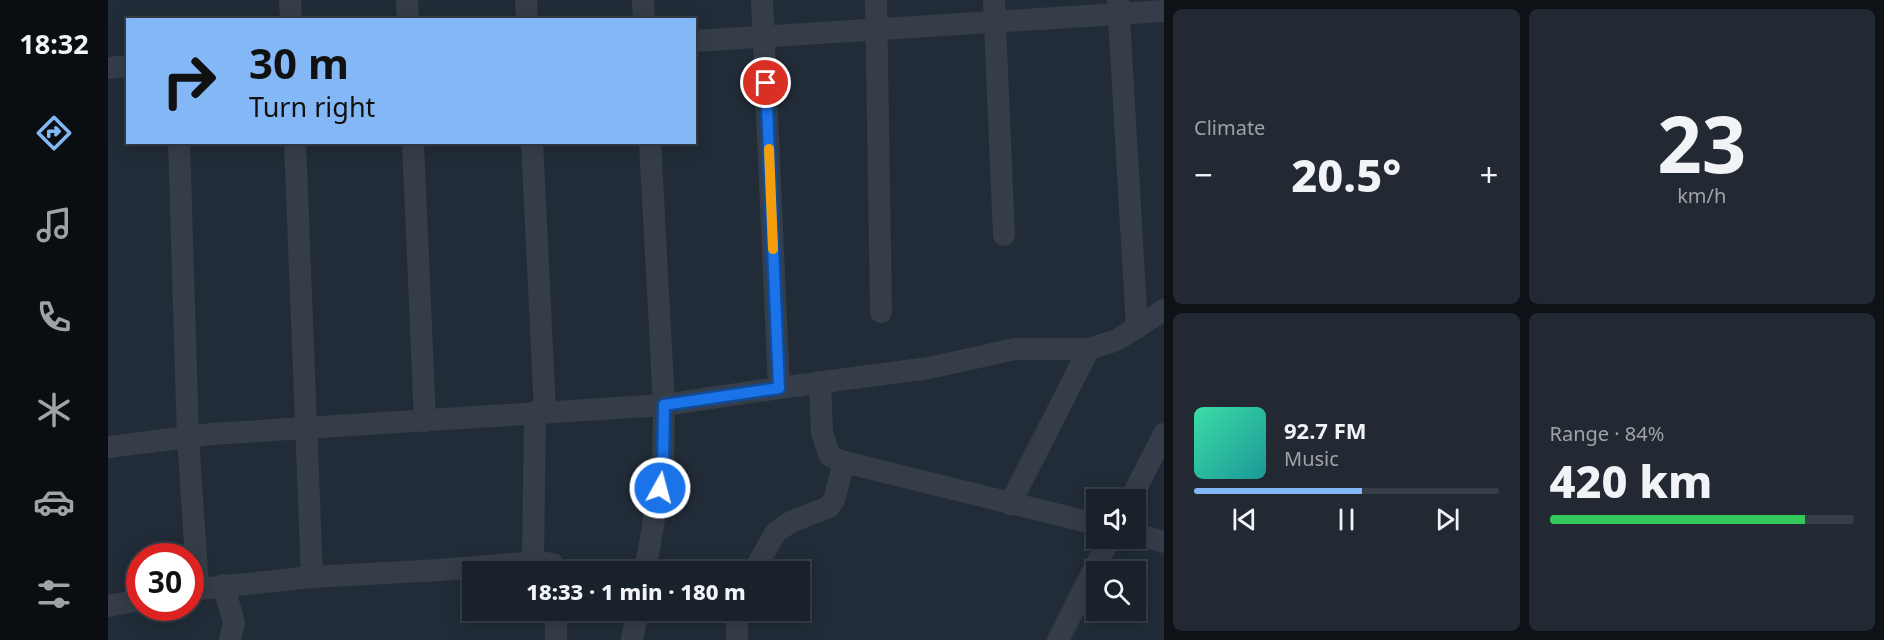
<!DOCTYPE html>
<html lang="en">
<head>
<meta charset="utf-8">
<style>
	:root { --surface:#19212a; --page:#222932; --text:#f1f3f6; --muted:#9fa3a8; --line:#373e47; --accent:#83b7f6 }
	body { margin:0; font-family:"Noto Sans",sans-serif; background:var(--page); color:var(--text); height:100vh; display:flex; flex-direction:column; font-size:22px; white-space:nowrap }
	* { box-sizing:border-box; margin:0 }
	p { font-size:20px; color:var(--muted) }
	.icon { flex:none; width:33px; height:33px; fill:none; stroke:currentColor; stroke-width:2; stroke-linecap:round; stroke-linejoin:round }
	.map { position:relative; flex:1; overflow:hidden }
	.sheet { display:flex; flex-direction:column; gap:9px; padding:9px; background:#0e1217; width:720px }
	.sheet>* { flex:none }
	.guide { position:absolute; left:18px; top:18px; width:570px; height:126px; border-radius:0px; box-shadow:0 3px 15px #0003,0 0 0 2px var(--line); background:#83b7f6; color:#111; overflow:hidden }
	.tools { position:absolute; left:978px; top:489px; display:grid; gap:12px }
	.tools a { display:grid; place-items:center; width:60px; height:60px; border-radius:0px; background:var(--surface); box-shadow:0 3px 15px #0003,0 0 0 2px var(--line); font-size:30px }
	.speed { position:absolute; left:18px; top:543px; display:flex; gap:12px; font-size:30px; font-weight:700; text-align:center }
	.speed>* { display:grid; place-content:center; width:78px; height:78px; border-radius:50%; background:var(--surface); box-shadow:0 3px 15px #0003,0 0 0 2px var(--line); line-height:1 }
	.speed .limit { border:9px solid #d22; background:#fff; color:#111 }
	.pin { position:absolute; display:grid; place-items:center; width:51px; height:51px; color:#fff; margin:-26px; border:3px solid #fff; border-radius:50%; box-shadow:0 2px 6px #0007 }
	.me { position:absolute; width:66px; margin:-33px; rotate:7deg; stroke-linejoin:round; filter:drop-shadow(0 0 4px #0008) }
	.turn { display:flex; align-items:center; gap:21px; height:126px; padding:0 24px; font-size:27px }
	.turn .icon { width:78px; height:78px; stroke-width:2.5 }
	.turn b { display:block; font-size:42px; line-height:51px }
	.big { font-size:45px; font-weight:800; line-height:1.1 }
	.sheet .card { flex:1; display:flex; flex-direction:column; justify-content:center; gap:9px; min-width:0; padding:0 21px; border-radius:9px; background:var(--page) }
	.sheet .dial { align-items:center; gap:0 }
	.dial b { font-size:78px; line-height:1 }
	.song { display:flex; align-items:center; gap:18px }
	.cover { width:72px; height:72px; border-radius:9px; background:linear-gradient(135deg,hsl(160 70% 55%),hsl(180 70% 35%)) }
	.played { height:6px; border-radius:3px; background:linear-gradient(90deg,var(--accent) 55%,var(--line) 55%) }
	.keys { display:flex; justify-content:space-around; direction:ltr }
	.heat { display:flex; justify-content:space-between; align-items:center; font-size:33px; direction:ltr }
	.charge { height:9px; border-radius:4px; background:linear-gradient(90deg,#34c759 84%,var(--line) 0) }
	.sheet .tiles { flex:1; display:grid; gap:9px; grid-template-columns:repeat(2,1fr) }
	.trip { position:absolute; left:354px; top:561px; width:348px; height:60px; border-radius:0px; background:var(--surface); box-shadow:0 3px 15px #0003,0 0 0 2px var(--line); font-weight:800; line-height:60px; text-align:center }
	main { display:flex; flex:1; min-height:0 }
	.tabs { display:flex; flex-direction:column; width:108px; justify-content:space-around; align-items:center; background:#0a0d11; color:var(--muted) }
	.tabs .icon { width:42px; height:42px }
	.tabs .on { color:var(--accent) }
	.tabs b { font-size:27px; color:var(--text) }
	.map>svg:first-child { display:block }
	.lines { fill:none; stroke-linecap:round; stroke-linejoin:round }
	.minor { stroke:#353e48; stroke-width:22 }
	.route-casing { stroke:#114b97; stroke-width:15 }
	.route { stroke:#1a73e8; stroke-width:10 }
	.slow { stroke:#f59e0b; stroke-width:10 }
</style>
</head>
<body>
<main>
<nav class="tabs">
<b>18:32</b>
<svg class="icon on" aria-label="directions" viewBox="0 0 24 24"><path d="M12 3l9 9-9 9-9-9zM9 14v-3h6M13 9l2 2-2 2"/></svg>
<svg class="icon" aria-label="music" viewBox="0 0 24 24"><path d="M9 18V5l10-2v13"/><circle cx="6" cy="18" r="3"/><circle cx="16" cy="16" r="3"/></svg>
<svg class="icon" aria-label="phone" viewBox="0 0 24 24"><path d="M5 4h4l2 5-3 2q2 4 5 5l2-3 5 2v4C11 20 4 13 5 4z"/></svg>
<svg class="icon" aria-label="climate" viewBox="0 0 24 24"><path d="M12 3v18M4 7l16 10M4 17L20 7"/></svg>
<svg class="icon" aria-label="car" viewBox="0 0 24 24"><path d="M5 17H2v-5l4-1 3-4h7l3 4 3 1v5h-3M9 17h6M6 11h13"/><circle cx="7" cy="17" r="2"/><circle cx="17" cy="17" r="2"/></svg>
<svg class="icon" aria-label="filters" viewBox="0 0 24 24"><path d="M4 7h16M4 17h16"/><circle cx="9" cy="7" r="2"/><circle cx="15" cy="17" r="2"/></svg>
</nav>
<div class="map">
<svg width="1056" height="640" viewBox="0 0 1056 640">
	<rect width="100%" height="100%" fill="#212c38"/>
	<g class="lines">
		<!-- minor -->
		<g class="minor">
			<path d="M182,0L183,20"/>
			<path d="M299,0L300,20"/>
			<path d="M418,0L419,20"/>
			<path d="M535,0L536,20"/>
			<path d="M654,0L671,388L821,368L907,349H981L1009,340L1056,310"/>
			<path d="M768,0L773,312"/>
			<path d="M886,0L896,235"/>
			<path d="M1010,0L1029,328"/>
			<path d="M586,41L1056,11"/>
			<path d="M0,68L20,66"/>
			<path d="M71,142L80,437L90,589"/>
			<path d="M187,142L204,577"/>
			<path d="M305,142L317,421"/>
			<path d="M424,142L437,411"/>
			<path d="M712,382L714,433L722,456L736,462L988,524"/>
			<path d="M427,412L425,558L427,562L445,564L448,572"/>
			<path d="M0,447L104,434L556,405L671,388"/>
			<path d="M1022,500L1056,434"/>
			<path d="M902,504L981,349"/>
			<path d="M1028,534L1056,542"/>
			<path d="M537,572L555,467L556,405L542,142"/>
			<path d="M645,572L668,532L683,522L721,507L726,500L736,462"/>
			<path d="M115,585L126,622L122,640"/>
			<path d="M82,590L204,577L332,570L427,562"/>
			<path d="M0,606L32,600"/>
			<path d="M448,610V640"/>
			<path d="M629,610V640"/>
			<path d="M524,640L530,610"/>
			<path d="M950,640L1002,538"/>
		</g>
	</g>
	<g class="lines">
		<defs>
			<path id="route" d="M552,488L555,467L556,405L671,388L658,83"/>
		</defs>
		<!-- route casing -->
		<use href="#route" class="route-casing"/>
		<!-- route -->
		<use href="#route" class="route"/>
		<!-- slow -->
		<path class="slow" d="M661,149L665,249"/>
	</g>
</svg>
<div class="tools">
<a><svg class="icon" aria-label="sound" viewBox="0 0 24 24"><path d="M4 9h4l5-4v14l-5-4H4zM17 9q2 3 0 6"/></svg></a>
<a><svg class="icon" aria-label="search" viewBox="0 0 24 24"><circle cx="10" cy="10" r="6"/><path d="M15 15l6 6"/></svg></a>
</div>
<div class="speed"><div class="limit">30</div></div>
<div class="pin" style="left:658px;top:83px;background:#d93025"><svg class="icon" aria-label="arrive" viewBox="0 0 24 24"><path d="M6 21V4h12l-3 4 3 4H6"/></svg></div>
<svg class="me" style="left:552px;top:488px" viewBox="-20 -20 40 40"><circle r="17" fill="#1a73e8" stroke="#fff" stroke-width="3"/><path d="M0-11L8 9 0 5-8 9z" fill="#fff"/></svg>
<div class="trip">18:33 · 1 min · 180 m</div>
<div class="guide">
<div class="turn"><svg class="icon" aria-label="right" viewBox="0 0 24 24"><path d="M7 20v-9h11M14 6l5 5-5 5"/></svg><div><b>30 m</b>Turn right</div></div>
</div>
</div>
<section class="sheet">
<div class="tiles">
<div class="card"><p>Climate</p>
<div class="heat"><a>−</a><b class="big">20.5°</b><a>+</a></div>
</div>
<div class="card dial"><b>23</b><p>km/h</p></div>
<div class="card">
<div class="song"><i class="cover"></i><div><b>92.7 FM</b><p>Music</p></div></div>
<div class="played"></div>
<div class="keys"><svg class="icon" aria-label="previous" viewBox="0 0 24 24"><path d="M18 5L8 12l10 7zM5 5v14"/></svg><svg class="icon" aria-label="pause" viewBox="0 0 24 24"><path d="M8 5v14M16 5v14"/></svg><svg class="icon" aria-label="next" viewBox="0 0 24 24"><path d="M6 5l10 7-10 7zM19 5v14"/></svg></div>
</div>
<div class="card"><p>Range · 84%</p><b class="big">420 km</b><div class="charge"></div></div>
</div>
</section>
</main>
</body>
</html>
